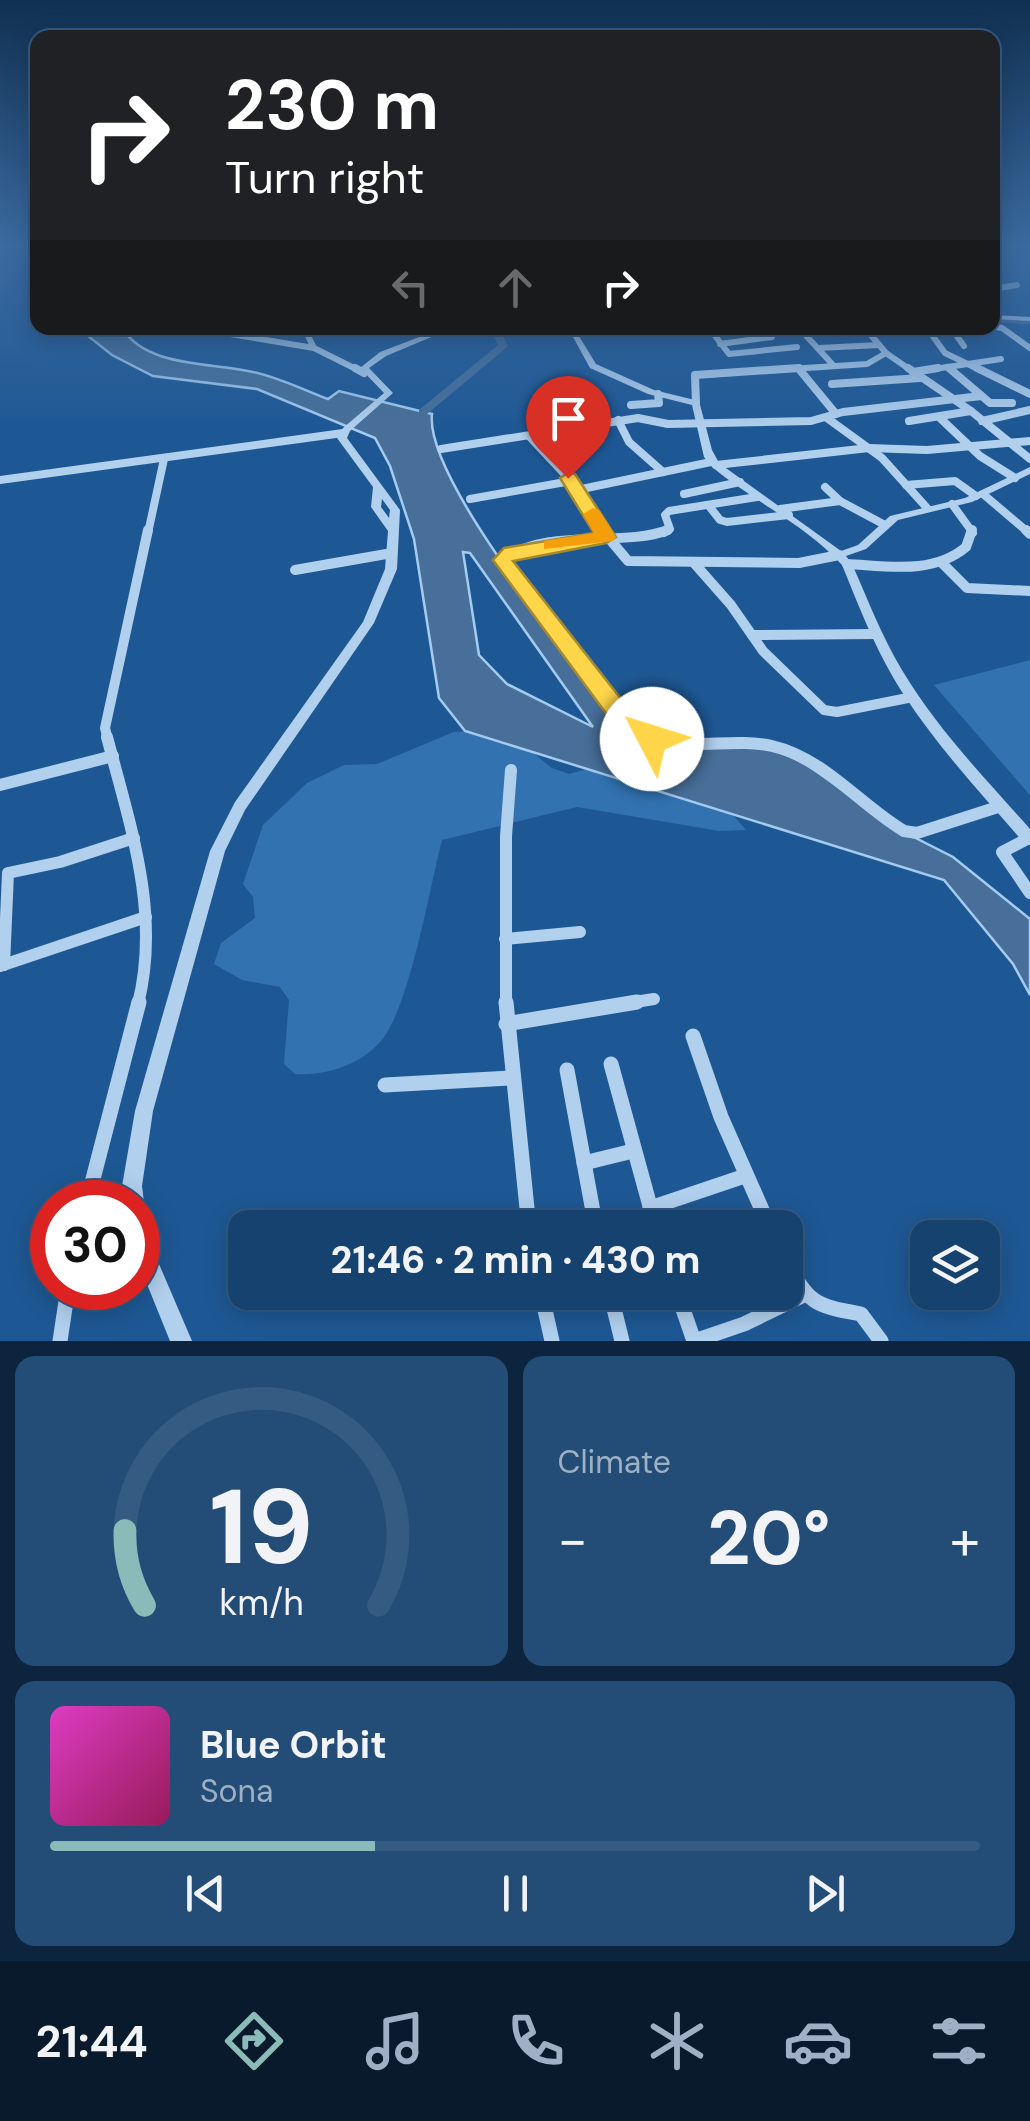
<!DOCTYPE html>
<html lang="en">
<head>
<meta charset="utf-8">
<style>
	:root { --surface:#16426f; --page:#234d77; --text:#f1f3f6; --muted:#9eb0c3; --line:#355b82; --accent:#8bbbb9 }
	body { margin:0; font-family:"DM Sans",sans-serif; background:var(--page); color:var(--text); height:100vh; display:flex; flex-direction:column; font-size:38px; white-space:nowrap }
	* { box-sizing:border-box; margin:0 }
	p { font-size:32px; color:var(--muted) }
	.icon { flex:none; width:55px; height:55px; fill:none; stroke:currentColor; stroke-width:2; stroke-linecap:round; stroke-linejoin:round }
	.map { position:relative; height:1341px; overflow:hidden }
	.drawer { display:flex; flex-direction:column; gap:15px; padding:15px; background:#0c243d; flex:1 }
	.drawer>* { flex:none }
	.hud { position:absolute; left:30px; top:30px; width:970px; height:305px; border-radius:20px; box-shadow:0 5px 25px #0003,0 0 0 2px var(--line); background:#202124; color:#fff; overflow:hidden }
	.fabs { position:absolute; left:910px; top:1220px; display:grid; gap:20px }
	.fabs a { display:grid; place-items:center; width:90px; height:90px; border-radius:20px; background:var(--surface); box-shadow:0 5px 25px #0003,0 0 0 2px var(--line); font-size:50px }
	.speed { position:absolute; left:30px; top:1180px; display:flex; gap:20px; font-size:50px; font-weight:700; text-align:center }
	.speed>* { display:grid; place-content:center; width:130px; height:130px; border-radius:50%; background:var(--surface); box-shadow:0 5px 25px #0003,0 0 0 2px var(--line); line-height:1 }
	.speed .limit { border:15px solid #d22; background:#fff; color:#111 }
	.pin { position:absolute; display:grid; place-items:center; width:85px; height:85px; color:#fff; margin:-102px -42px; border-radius:50% 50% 50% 0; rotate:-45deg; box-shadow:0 0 10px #0007 }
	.pin .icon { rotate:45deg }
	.me { position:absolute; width:110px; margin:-55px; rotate:310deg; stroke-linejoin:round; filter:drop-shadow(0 0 8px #0008) }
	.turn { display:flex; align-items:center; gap:35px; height:210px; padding:0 30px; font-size:45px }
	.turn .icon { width:130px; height:130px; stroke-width:2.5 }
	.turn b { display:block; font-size:70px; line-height:85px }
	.lanes { display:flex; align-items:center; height:95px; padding:0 30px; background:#0003; justify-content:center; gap:50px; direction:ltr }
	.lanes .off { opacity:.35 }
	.big { font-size:75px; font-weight:800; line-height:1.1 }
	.drawer .card { flex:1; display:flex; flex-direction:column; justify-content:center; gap:15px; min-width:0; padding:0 35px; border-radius:20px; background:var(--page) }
	.drawer .dial { align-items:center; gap:0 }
	.dial svg { height:260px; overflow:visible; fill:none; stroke:var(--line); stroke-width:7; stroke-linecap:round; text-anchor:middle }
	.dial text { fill:var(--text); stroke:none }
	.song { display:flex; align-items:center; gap:30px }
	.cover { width:120px; height:120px; border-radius:15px; background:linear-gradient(135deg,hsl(310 70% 55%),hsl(330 70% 35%)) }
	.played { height:10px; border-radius:5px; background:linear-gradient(90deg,var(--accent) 35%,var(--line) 35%) }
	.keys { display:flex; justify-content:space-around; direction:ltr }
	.heat { display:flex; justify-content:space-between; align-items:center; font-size:55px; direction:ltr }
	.drawer .tiles { flex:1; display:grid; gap:15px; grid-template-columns:1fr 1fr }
	.card:last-child { grid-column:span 2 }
	.trip { position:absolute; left:228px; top:1210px; width:575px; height:100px; border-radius:20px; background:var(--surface); box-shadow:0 5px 25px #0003,0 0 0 2px var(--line); font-weight:800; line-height:100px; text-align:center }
	.tab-bar { display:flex; height:160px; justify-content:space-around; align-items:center; background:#091a2c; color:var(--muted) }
	.tab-bar .icon { width:70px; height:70px }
	.tab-bar .on { color:var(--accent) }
	.tab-bar b { font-size:45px; color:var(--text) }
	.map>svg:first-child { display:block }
	.green { fill:#3272b1 }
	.water { fill:#476f99; stroke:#a4cbf0; stroke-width:2.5; fill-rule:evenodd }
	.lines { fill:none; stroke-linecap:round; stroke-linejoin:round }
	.canal { stroke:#476f99; stroke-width:5 }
	.river { fill:#476f99; fill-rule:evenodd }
	.minor-far4 { stroke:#b1d0ee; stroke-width:6 }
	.minor-far3 { stroke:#b1d0ee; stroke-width:8 }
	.minor-far2 { stroke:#b1d0ee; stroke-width:10 }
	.minor-far1 { stroke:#b1d0ee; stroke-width:12 }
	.minor { stroke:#b1d0ee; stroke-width:15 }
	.tertiary { fill:#b1d0ee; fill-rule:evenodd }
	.route { fill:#ffd54a; stroke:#a68a30; stroke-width:2.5 }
	.slow { fill:#f59e0b }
</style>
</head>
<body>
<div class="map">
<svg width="1030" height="1341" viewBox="0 0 1030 1341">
	<rect width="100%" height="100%" fill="#1e5894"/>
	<!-- green -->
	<g class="green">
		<path d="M1030,660V795L934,685Z"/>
		<path d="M483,730L522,744L552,768L569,774L602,765L726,807L746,830L719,831L577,807L442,840C430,886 409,1011 380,1042C360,1065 325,1076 295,1074L284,1064L289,1000L280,987L242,980L214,964L221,943L255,918L253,897L243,884L263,825L307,783L344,765L377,764L454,732Z"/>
	</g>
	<!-- water -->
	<path class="water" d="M78,328H122C147,368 211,362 253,372C278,377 304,390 328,399L339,391L432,414C424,481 586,673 631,733L705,745L767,744L806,764L896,828L953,857L1030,919V995L1013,964L944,880L465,731L439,698L414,539L390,466L375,438L257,389L153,376L112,355ZM463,552L470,553L593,727L507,684L479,655Z"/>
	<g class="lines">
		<!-- canal -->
		<path class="canal" d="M992,319L1030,322"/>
		<!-- river -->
		<path class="river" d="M490,328H499L508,346L506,348L427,414H419V410L498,345Z"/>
		<!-- minor-far4 -->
		<g class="minor-far4">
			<path d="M992,245L998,248L992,250"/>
			<path d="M992,289L1017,285"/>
			<path d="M992,326L1002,328L1030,348"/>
			<path d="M194,328L314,348L360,371"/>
			<path d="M304,328L314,348"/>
			<path d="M709,328L729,354L797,347"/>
			<path d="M799,328L834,366"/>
			<path d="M865,328L886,353L912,371"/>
			<path d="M927,328L945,353L982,371"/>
			<path d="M951,328L964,346"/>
			<path d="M804,333L833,332"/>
			<path d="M720,344L772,337"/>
			<path d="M818,348L879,345"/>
			<path d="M947,367L952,371"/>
			<path d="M760,371L867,364L886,353"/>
			<path d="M921,371L1001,359"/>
		</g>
		<!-- minor-far3 -->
		<g class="minor-far3">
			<path d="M355,368L364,373"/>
			<path d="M908,368L971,411L909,421"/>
			<path d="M949,368L990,403H1012"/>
			<path d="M977,368L1030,394"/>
			<path d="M799,369L836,414"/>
			<path d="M913,372L938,368"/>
			<path d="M832,384L920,378"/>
			<path d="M696,403L695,375L799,368"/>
			<path d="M631,405L659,403L658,394"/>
			<path d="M971,411L1030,459"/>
			<path d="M939,417L980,456L1015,478"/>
			<path d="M827,418L882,458L927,508"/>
			<path d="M618,420L629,442L663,472"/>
			<path d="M982,421L1030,410"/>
			<path d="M529,436L571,481L603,533"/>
			<path d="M441,449L638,418L668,424L811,421L843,412L981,396"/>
			<path d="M716,465L869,448L927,450L1030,441"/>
			<path d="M0,480L343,433"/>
			<path d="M906,485L955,481L976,496"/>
			<path d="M577,490L711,462"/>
			<path d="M684,494L740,482"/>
			<path d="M983,494L1029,533"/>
			<path d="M470,499L571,481"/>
			<path d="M840,501L885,525"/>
			<path d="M952,504L973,533"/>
			<path d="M709,506L720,520L727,522L789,515"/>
			<path d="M780,509L840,501L825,487"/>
			<path d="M148,533L164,459"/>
			<path d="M664,533L670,529L665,515L669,511L757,497"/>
		</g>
		<!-- minor-far2 -->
		<g class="minor-far2">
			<path d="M602,530L628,561L799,563L839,555"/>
			<path d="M1026,530L1030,534"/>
			<path d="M694,563L731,605L763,651L824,710L837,712L913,697"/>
			<path d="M942,563L967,588L1030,591"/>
			<path d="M847,564C887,566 933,575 966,547L972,530"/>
			<path d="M295,570L392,553"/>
			<path d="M752,635L876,634"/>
			<path d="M108,740L105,728L148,530"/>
			<path d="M654,740L627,725L502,561C547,526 621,548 668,530"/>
		</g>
		<!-- minor-far1 -->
		<g class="minor-far1">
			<path d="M107,737C130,825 161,914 138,1004"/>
			<path d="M647,737C688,752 731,737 772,746C824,758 860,805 904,831L917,833L1001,806"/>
			<path d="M0,785L113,756"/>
			<path d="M1029,838L1002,852L1030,893"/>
			<path d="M505,939L580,932"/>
			<path d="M4,965L8,873L60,862L134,838"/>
			<path d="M0,966L146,917"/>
			<path d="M506,1004V836L511,770"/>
			<path d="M622,1004L654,999"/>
		</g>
		<!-- minor -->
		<g class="minor">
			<path d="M506,1002L529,1228"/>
			<path d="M506,1024L637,1002"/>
			<path d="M693,1036L721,1117L770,1228"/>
			<path d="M611,1064L656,1228"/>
			<path d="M567,1070L596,1228"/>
			<path d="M385,1085L512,1078"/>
			<path d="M584,1163L633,1151"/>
			<path d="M87,1202L139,1002"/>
			<path d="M650,1208L745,1176"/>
			<path d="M785,1259C809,1304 813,1305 861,1314L881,1341"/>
			<path d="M541,1292L552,1341"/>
			<path d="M610,1292L622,1341"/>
			<path d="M677,1292L694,1341"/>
			<path d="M60,1341L68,1288"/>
			<path d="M694,1341L744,1324L806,1294"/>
		</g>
		<!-- tertiary -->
		<g class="tertiary">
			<path d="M992,315L1030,317V321L992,319Z"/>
			<path d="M443,328H453L386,356L369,368L393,393L350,431L347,438L400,510L397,569L374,623L245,810L225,851L153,1111L142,1186L144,1202L139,1210L145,1213L153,1250L192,1341H170L138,1262V1202H124L122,1186L135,1111L210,851L235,802L363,622L385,569L388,531L371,507L373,487L337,438L343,428L384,393L360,368L380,352ZM382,499L390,510L389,518L381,507Z"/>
			<path d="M568,328H574L596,364L654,390L699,401L712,450L719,463L841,551L858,545L890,516L965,498L1030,467V474L972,502L898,520L866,549L846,556L852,564C868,600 882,637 902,670C937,729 985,778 1030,829V845L1025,844C979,791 930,739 894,679C873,643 858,604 842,565C806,525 753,501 712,467L704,457L692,405L648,394L590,368Z"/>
		</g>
	</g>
	<!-- sky -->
	<linearGradient id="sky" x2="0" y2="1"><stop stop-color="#103051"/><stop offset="0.57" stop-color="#3b6a9f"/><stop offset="1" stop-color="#3b6a9f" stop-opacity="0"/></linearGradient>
	<rect width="1030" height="430" fill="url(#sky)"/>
	<!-- route -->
	<path class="route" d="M568,473L575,474L616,537L606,543L513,561L636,718L661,732L665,739L661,746L652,749L619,731L493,560L504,548L594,533L560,478Z"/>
	<!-- slow -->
	<path class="slow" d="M593,508L599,510L616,537L613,541L544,549V541L594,533L583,514Z"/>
</svg>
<div class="fabs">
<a><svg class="icon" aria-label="layers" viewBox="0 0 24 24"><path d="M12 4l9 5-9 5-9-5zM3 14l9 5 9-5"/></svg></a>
</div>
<div class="speed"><div class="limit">30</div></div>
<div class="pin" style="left:568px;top:478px;background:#d93025"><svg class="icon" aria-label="arrive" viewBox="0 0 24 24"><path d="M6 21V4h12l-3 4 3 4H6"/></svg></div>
<svg class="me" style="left:652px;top:739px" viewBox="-20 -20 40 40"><circle r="19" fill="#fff"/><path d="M0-13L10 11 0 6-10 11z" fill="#ffd54a"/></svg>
<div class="trip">21:46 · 2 min · 430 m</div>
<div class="hud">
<div class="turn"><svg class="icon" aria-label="right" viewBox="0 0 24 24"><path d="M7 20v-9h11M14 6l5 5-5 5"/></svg><div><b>230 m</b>Turn right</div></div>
<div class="lanes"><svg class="icon off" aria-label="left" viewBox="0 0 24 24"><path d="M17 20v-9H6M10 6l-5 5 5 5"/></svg><svg class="icon off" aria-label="ahead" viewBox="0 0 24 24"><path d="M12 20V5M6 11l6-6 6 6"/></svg><svg class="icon" aria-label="right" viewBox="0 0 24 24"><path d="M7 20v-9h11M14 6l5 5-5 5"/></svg></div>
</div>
</div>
<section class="drawer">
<div class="tiles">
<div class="card dial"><svg viewBox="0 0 100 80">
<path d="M14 69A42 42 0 1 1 86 69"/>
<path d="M14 69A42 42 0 0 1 8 46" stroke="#8bbbb9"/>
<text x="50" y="56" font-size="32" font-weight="700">19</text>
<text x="50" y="72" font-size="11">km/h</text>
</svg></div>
<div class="card"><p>Climate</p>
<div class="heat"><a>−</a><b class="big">20°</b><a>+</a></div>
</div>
<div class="card">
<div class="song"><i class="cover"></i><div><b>Blue Orbit</b><p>Sona</p></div></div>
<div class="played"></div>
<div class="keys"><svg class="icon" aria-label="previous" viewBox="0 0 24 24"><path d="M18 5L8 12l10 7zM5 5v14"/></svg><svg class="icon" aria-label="pause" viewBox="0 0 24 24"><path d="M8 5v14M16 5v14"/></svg><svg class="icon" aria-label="next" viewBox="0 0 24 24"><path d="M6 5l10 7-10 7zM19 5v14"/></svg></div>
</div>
</div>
</section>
<nav class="tab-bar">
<b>21:44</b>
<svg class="icon on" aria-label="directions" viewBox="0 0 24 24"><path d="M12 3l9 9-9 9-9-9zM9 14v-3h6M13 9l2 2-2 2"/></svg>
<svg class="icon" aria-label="music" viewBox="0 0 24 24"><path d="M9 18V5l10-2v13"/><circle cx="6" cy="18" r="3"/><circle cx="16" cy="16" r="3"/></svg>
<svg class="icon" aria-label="phone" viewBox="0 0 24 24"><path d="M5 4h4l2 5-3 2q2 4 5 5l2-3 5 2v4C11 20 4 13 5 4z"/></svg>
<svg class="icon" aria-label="climate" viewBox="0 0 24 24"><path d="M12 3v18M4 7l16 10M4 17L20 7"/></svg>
<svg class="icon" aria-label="car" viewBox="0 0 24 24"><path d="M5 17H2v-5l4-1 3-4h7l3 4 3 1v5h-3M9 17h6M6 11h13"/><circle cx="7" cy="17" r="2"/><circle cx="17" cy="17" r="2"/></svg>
<svg class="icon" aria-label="filters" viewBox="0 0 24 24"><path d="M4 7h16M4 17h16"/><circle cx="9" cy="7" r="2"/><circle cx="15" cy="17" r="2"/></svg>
</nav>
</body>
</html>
